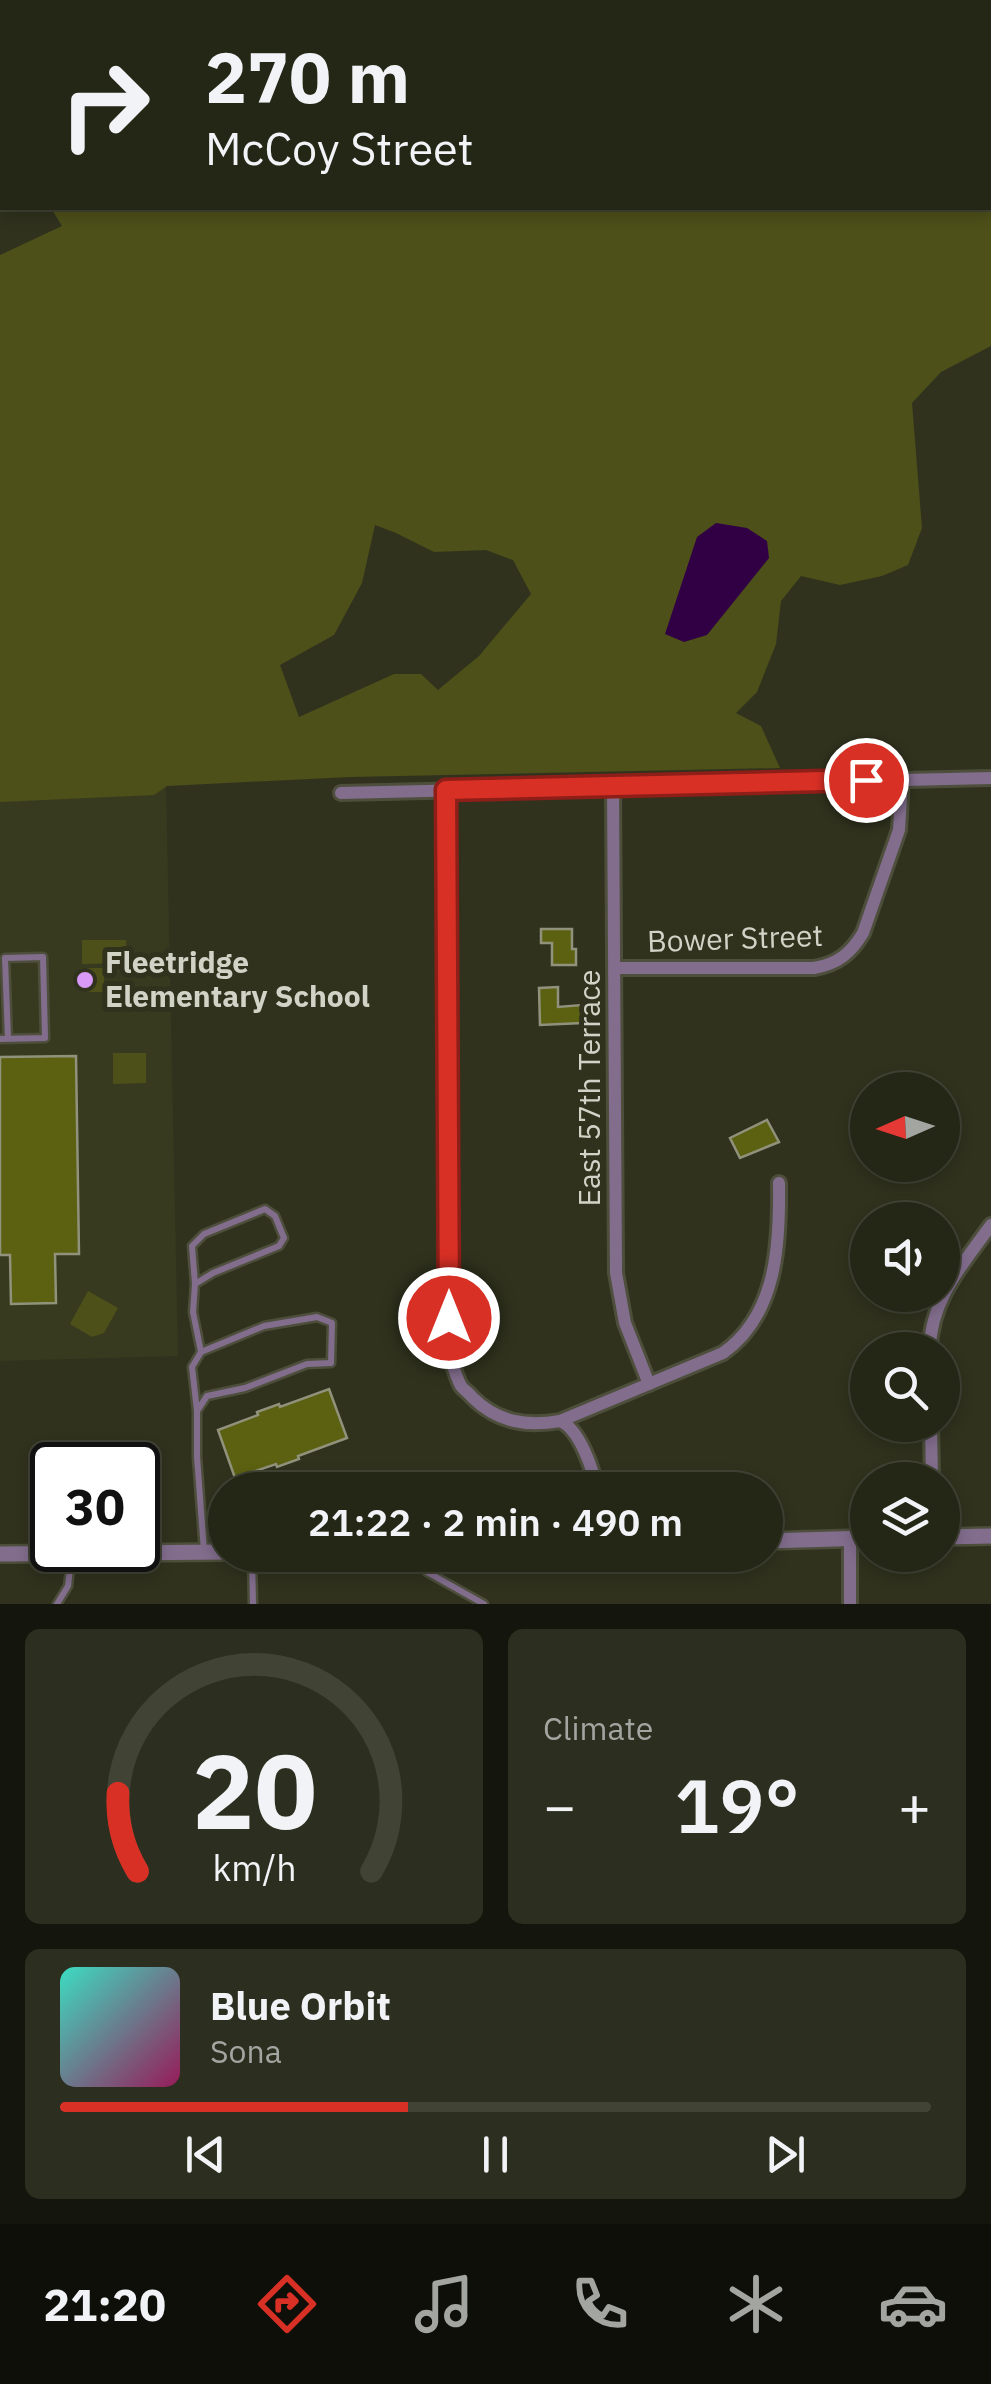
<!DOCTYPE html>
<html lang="en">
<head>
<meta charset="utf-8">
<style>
	:root { --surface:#242616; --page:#2c2e1f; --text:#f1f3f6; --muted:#a3a5a1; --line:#414335; --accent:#d93025 }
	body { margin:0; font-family:"IBM Plex Sans",sans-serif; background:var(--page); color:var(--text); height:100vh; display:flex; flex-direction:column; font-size:38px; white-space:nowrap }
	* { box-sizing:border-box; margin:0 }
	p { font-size:32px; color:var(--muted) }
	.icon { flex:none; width:55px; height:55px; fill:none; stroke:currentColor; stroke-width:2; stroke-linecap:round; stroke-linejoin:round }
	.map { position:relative; height:1604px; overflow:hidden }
	.side { display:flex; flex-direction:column; gap:25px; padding:25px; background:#14150c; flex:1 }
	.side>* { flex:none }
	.top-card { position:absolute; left:0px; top:0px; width:992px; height:210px; box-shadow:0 5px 15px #0003,0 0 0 2px var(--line); background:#242616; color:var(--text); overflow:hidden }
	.needle { width:65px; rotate:267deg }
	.tools { position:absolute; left:850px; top:1072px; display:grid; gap:20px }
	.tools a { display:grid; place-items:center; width:110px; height:110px; border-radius:50%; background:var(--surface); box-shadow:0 5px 15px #0003,0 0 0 2px var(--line); font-size:50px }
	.speed { position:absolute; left:30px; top:1442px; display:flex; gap:20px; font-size:50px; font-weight:700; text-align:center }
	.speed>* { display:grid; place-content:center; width:130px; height:130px; border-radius:50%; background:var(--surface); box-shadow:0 5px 15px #0003,0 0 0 2px var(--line); line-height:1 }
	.speed .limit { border:5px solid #111; border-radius:15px; background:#fff; color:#111 }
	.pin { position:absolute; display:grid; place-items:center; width:85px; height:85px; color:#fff; margin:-42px; border:5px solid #fff; border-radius:50%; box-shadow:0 2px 10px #0007 }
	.me { position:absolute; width:110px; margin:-55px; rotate:0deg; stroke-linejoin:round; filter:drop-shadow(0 0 8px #0008) }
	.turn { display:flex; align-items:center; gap:35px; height:210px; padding:0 40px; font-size:45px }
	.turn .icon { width:130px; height:130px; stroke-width:2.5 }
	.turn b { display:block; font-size:70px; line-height:85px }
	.big { font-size:75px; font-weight:600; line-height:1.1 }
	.side .card { flex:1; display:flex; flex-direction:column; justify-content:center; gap:15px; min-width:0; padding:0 35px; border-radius:15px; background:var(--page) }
	.side .dial { align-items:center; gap:0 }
	.dial svg { height:260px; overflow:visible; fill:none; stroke:var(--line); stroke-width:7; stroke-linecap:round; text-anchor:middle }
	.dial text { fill:var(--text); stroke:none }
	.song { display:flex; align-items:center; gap:30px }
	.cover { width:120px; height:120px; border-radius:15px; background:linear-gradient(135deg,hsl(170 70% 55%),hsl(330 70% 35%)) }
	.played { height:10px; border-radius:5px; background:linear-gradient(90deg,var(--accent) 40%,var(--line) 40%) }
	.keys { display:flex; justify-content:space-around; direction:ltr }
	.heat { display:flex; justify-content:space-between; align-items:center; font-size:55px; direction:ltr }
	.side .tiles { flex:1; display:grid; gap:25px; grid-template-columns:1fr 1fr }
	.card:last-child { grid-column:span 2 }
	.trip { position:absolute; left:208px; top:1472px; width:575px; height:100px; border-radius:50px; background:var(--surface); box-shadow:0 5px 15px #0003,0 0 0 2px var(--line); font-weight:600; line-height:100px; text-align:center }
	.menu { display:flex; height:160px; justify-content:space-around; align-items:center; background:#0e0f09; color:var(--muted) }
	.menu .icon { width:70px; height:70px }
	.menu .active { color:var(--accent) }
	.menu b { font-size:45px; color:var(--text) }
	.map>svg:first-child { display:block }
	.built { fill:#383a1f }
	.green { fill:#4d5019; fill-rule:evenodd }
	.water { fill:#310044 }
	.building { fill:#5c6011; stroke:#90927b; stroke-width:2.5 }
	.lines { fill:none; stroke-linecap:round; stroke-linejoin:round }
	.service-casing { stroke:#4d4f3c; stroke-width:11 }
	.minor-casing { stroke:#4d4f3c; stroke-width:18 }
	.tertiary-casing { stroke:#4d4f3c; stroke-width:20 }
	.service { stroke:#826d8d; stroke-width:6 }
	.minor { stroke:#826d8d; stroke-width:12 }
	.tertiary { stroke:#826d8d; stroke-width:15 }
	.route-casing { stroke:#8d1f18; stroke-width:25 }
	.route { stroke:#d93025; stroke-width:18 }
	.poi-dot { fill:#d99af7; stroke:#30321e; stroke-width:4 }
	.labels { text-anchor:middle; stroke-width:10; stroke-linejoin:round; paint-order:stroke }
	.street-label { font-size:30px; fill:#d2d3c7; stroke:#30321e }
	.poi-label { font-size:30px; font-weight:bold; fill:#d2d3c7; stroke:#30321e; text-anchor:start }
</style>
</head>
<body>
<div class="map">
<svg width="991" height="1604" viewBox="0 0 991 1604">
	<rect width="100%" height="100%" fill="#30321e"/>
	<!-- built -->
	<path class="built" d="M166,786L178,1356L0,1361V790Z"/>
	<!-- green -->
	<g class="green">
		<path d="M54,0H991V346L941,372L912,403L922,528L908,565L882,576L840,585L801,576L781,601L776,644L757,692L736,713L761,726L780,768L350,777L167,786L154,795L0,802V255L62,226L51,208H990V2H57ZM375,525L396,533L434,552L486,550L513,560L531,594L479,656L438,690L421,674H394L299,717L280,665L334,635L362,583Z"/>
		<path d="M82,940H126L127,963L82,964Z"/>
		<path d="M81,968H104V992H82Z"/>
		<path d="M113,1053H146V1083L113,1084Z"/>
		<path d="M88,1291L118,1308L104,1333L92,1337L70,1324Z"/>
	</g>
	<!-- water -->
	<path class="water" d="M716,523L747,528L767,541L769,558L707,635L684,642L665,634L697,537Z"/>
	<!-- building -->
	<g class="building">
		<path d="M541,929H572V949H576V965H552V943H541Z"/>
		<path d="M558,987V1007L582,1005V1023L540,1025L539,988Z"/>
		<path d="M76,1056L79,1254H55L56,1303L11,1304L10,1255H0V1057Z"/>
		<path d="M767,1120L779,1142L740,1158L730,1138Z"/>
		<path d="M329,1389L347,1438L298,1456L299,1459L277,1467L276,1464L235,1478L218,1430L258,1415L257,1412L279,1404L280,1407Z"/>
	</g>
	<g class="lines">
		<defs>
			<g id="service">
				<path d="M0,1039L45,1038L43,957L5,958L8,1039"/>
				<path d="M195,1284L192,1246L204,1234L265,1209L275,1216L284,1238L279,1246L213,1273L195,1284L193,1312L201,1352"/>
				<path d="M197,1411L192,1367L201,1352L264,1326L317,1317L332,1323L331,1363L307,1364L245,1388L207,1396L197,1411V1457L204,1551"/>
				<path d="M252,1555L253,1604"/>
				<path d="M418,1555L427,1572L484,1604"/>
				<path d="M57,1604L68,1586L72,1553"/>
			</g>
			<g id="minor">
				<path d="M34,2V0"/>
				<path d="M613,786L616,1273L625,1323L649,1384"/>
				<path d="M445,790L450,1356C453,1365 456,1377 461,1386C464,1390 469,1393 472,1397C497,1422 526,1427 560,1421L723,1353C777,1315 780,1244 779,1183"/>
				<path d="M341,793L991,778"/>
				<path d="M615,968H814C838,964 851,953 863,933L899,830L902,779"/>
				<path d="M930,1350C930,1300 963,1264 991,1225"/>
				<path d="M560,1421C580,1429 593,1470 597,1490"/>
				<path d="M931,1425L932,1480"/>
				<path d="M850,1604V1539"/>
			</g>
			<g id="tertiary">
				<path d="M942,1537L991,1536"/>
				<path d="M765,1541L868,1538"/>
				<path d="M0,1554L225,1552"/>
			</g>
		</defs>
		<!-- service casing -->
		<use href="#service" class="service-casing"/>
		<!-- minor casing -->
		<use href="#minor" class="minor-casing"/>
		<!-- tertiary casing -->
		<use href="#tertiary" class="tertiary-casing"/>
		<!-- service -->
		<use href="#service" class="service"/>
		<!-- minor -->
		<use href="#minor" class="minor"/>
		<!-- tertiary -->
		<use href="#tertiary" class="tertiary"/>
	</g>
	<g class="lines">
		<defs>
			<path id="route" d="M449,1318L446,790L866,780"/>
		</defs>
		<!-- route casing -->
		<use href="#route" class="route-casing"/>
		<!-- route -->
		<use href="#route" class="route"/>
	</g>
	<!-- markers -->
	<circle class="poi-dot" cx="85" cy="980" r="10"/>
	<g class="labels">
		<!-- street labels -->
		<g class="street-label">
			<text transform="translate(735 939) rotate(-2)" y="10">Bower Street</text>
			<text transform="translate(590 1088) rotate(-90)" y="10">East 57th Terrace</text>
		</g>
		<!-- poi labels -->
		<g class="poi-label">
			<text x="105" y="973">Fleetridge<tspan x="105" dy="34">Elementary School</tspan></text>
		</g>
	</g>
</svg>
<div class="tools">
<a><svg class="needle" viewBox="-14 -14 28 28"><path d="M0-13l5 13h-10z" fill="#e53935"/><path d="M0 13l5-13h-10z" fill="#a3a5a1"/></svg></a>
<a><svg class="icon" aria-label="sound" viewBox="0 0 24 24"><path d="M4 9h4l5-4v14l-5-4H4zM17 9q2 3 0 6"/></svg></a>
<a><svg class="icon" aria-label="search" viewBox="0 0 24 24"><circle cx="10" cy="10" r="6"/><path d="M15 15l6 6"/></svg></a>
<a><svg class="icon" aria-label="layers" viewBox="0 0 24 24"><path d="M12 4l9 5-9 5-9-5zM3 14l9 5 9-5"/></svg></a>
</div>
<div class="speed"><div class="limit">30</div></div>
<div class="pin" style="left:866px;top:780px;background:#d93025"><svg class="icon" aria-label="arrive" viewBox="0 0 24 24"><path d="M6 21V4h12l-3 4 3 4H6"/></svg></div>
<svg class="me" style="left:449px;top:1318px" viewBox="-20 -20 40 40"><circle r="17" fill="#d93025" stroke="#fff" stroke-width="3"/><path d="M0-11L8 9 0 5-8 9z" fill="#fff"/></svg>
<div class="trip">21:22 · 2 min · 490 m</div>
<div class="top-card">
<div class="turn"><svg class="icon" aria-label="right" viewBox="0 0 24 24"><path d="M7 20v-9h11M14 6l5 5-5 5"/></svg><div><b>270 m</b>McCoy Street</div></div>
</div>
</div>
<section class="side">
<div class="tiles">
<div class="card dial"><svg viewBox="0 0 100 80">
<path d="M14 69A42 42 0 1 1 86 69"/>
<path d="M14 69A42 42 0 0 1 8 45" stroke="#d93025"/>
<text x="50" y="56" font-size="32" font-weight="700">20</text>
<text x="50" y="72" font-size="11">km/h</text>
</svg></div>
<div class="card"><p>Climate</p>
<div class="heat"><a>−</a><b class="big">19°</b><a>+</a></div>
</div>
<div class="card">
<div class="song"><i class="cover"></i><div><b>Blue Orbit</b><p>Sona</p></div></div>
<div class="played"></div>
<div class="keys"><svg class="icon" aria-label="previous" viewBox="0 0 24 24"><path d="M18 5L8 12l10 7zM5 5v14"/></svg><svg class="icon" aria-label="pause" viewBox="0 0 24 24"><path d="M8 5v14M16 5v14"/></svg><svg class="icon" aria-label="next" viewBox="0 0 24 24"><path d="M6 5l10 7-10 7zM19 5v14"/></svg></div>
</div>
</div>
</section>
<nav class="menu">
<b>21:20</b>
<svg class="icon active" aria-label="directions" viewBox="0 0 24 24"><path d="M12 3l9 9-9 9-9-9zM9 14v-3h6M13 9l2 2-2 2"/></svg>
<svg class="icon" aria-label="music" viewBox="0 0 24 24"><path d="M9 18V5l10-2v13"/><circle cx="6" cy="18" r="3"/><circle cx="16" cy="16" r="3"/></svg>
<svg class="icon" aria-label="phone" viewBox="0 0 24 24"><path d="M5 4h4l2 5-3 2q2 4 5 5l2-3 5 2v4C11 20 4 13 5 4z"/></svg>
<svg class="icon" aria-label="climate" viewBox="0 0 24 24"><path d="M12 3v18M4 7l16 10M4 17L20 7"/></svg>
<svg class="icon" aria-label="car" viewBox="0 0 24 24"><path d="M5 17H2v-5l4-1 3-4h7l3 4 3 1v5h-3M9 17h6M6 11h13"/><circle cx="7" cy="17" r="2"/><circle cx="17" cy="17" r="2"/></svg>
</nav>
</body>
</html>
